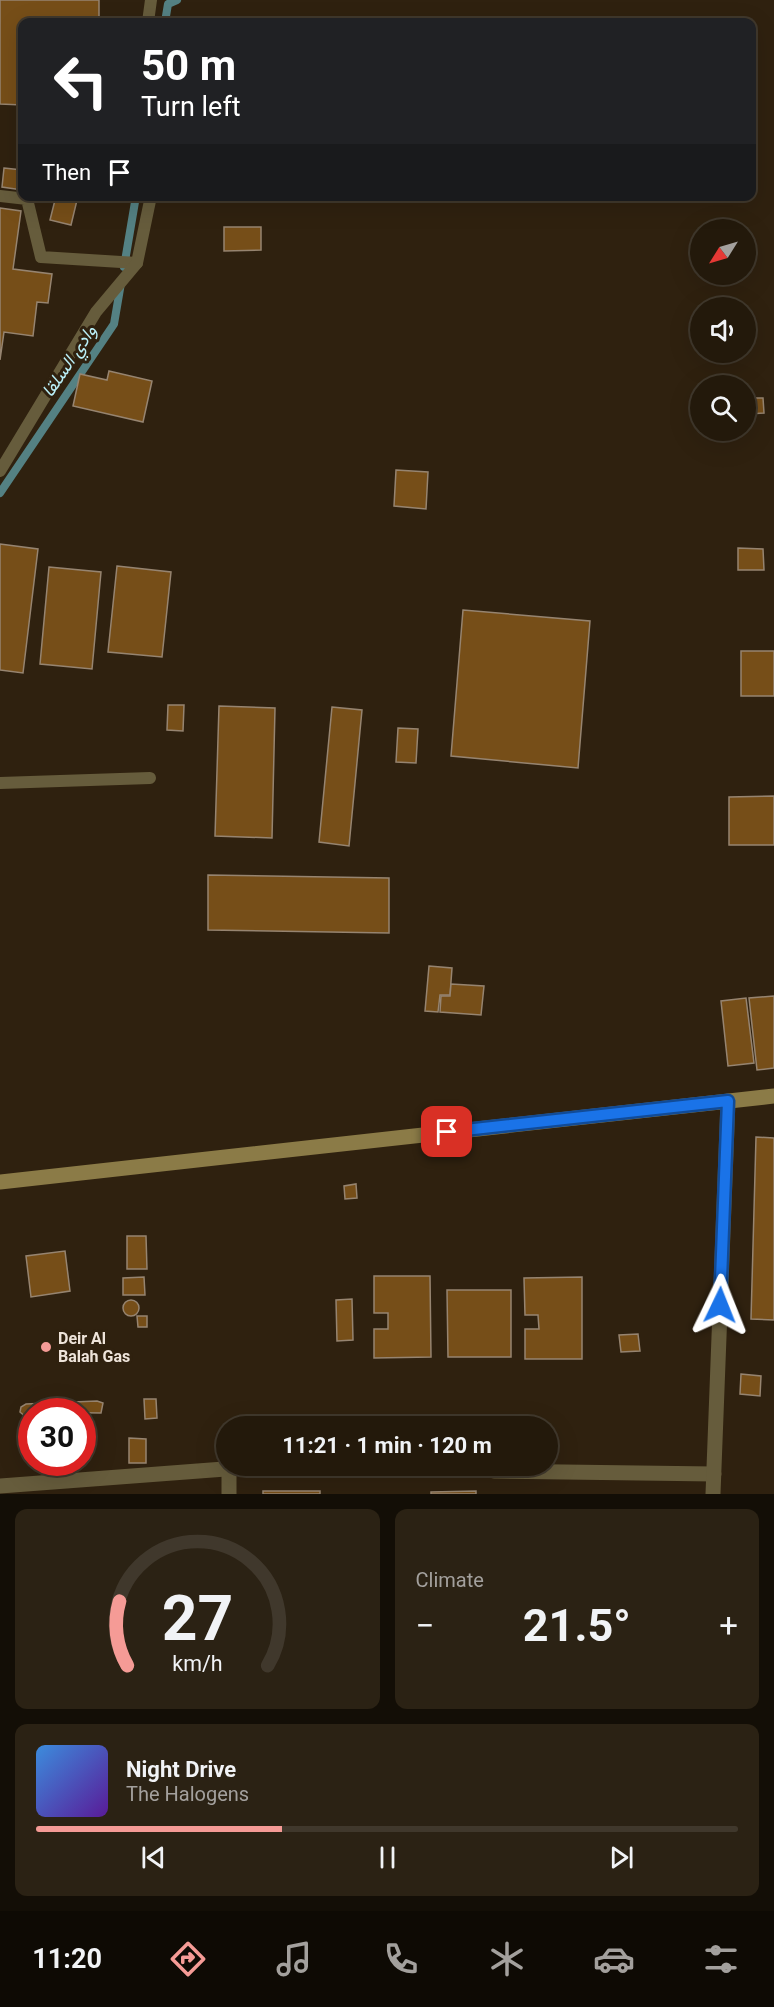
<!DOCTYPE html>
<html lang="en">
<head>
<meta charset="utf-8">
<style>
	:root { --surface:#23190b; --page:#2b2214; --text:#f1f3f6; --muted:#a3a09d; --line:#40382c; --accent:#f59b96 }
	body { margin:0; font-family:Roboto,Vazirmatn,sans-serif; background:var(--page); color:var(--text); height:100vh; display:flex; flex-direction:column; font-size:22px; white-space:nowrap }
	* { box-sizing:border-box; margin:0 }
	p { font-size:20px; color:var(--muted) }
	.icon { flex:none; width:33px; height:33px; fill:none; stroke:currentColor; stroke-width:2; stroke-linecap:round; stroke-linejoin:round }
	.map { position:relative; height:1494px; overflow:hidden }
	.details { display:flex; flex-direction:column; gap:15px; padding:15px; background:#130e06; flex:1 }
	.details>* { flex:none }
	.banner { position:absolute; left:18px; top:18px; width:738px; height:183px; border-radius:12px; box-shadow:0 6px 24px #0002,0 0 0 2px var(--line); background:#202124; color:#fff; overflow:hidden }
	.needle { width:39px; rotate:233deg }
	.tools { position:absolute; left:690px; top:219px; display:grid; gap:12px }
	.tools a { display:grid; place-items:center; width:66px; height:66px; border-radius:50%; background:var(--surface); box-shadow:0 6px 24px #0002,0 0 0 2px var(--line); font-size:30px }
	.speed { position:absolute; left:18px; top:1398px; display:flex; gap:12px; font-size:30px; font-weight:700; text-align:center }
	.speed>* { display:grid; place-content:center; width:78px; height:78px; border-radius:50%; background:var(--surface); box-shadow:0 6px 24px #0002,0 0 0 2px var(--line); line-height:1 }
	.speed .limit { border:9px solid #d22; background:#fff; color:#111 }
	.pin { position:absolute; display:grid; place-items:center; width:51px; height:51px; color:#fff; margin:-26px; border-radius:12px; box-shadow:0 3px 9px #0006 }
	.me { position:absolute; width:66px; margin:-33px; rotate:2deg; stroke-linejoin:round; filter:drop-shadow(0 0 4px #0008) }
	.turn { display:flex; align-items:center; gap:21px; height:126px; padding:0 24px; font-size:27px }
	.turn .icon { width:78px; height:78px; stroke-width:2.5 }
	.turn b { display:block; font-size:42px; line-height:51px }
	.then { display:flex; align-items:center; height:57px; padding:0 24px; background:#0003; gap:12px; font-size:22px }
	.big { font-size:45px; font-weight:700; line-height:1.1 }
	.details .widget { flex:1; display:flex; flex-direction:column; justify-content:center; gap:9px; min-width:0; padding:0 21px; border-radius:12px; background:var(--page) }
	.details .dial { align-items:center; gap:0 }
	.dial svg { height:156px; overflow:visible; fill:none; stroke:var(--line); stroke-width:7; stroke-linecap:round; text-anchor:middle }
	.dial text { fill:var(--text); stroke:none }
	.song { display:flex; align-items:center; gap:18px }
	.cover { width:72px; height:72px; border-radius:9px; background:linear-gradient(135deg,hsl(210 70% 55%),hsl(270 70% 35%)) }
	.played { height:6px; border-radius:3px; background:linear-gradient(90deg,var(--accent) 35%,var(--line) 35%) }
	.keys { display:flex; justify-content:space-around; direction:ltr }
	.heat { display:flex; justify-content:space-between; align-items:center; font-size:33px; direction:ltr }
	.details .tiles { flex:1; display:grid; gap:15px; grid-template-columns:1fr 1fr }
	.widget:last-child { grid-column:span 2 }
	.trip { position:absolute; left:216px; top:1416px; width:342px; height:60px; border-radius:30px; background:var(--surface); box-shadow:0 6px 24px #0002,0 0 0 2px var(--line); font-weight:700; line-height:60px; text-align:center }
	.tab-bar { display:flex; height:96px; justify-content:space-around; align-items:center; background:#0e0a04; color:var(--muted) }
	.tab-bar .icon { width:42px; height:42px }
	.tab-bar .on { color:var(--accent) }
	.tab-bar b { font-size:27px; color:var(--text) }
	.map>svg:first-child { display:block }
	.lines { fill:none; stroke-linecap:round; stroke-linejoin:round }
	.stream { stroke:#548183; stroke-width:8 }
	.building { fill:#764e18; stroke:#968470; stroke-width:1.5 }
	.lane { stroke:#665c3c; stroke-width:12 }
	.street { stroke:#665c3c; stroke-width:15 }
	.secondary { stroke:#8b7b47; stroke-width:15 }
	.route-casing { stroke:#114b97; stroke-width:15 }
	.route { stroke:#1a73e8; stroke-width:10 }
	.poi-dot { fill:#f59b96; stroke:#2f210f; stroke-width:2 }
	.labels { text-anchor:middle; stroke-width:6; stroke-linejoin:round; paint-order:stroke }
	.poi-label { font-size:16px; font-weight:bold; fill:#eee4da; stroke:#2f210f; text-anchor:start }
	.water-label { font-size:18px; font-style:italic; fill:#baeff7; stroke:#2f210f }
</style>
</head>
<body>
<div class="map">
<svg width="774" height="1494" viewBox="0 0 774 1494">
	<rect width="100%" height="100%" fill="#2f210f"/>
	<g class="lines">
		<!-- stream -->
		<g class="stream">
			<path d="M165,22L168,4L177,0"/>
			<path d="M124,267L136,196"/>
			<path d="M0,493L114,324L121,283"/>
		</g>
	</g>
	<!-- building -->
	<g class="building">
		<path d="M0,0H99V22H22V105L0,104Z"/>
		<path d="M4,168L22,170V190L2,187Z"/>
		<path d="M56,196H78L71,225L50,220Z"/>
		<path d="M0,208L21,211L13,269L52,274L48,303L37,302L33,336L4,332L0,360Z"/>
		<path d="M224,227H261V250L224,251Z"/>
		<path d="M109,371L152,381L143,422L73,406L80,374L107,380Z"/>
		<path d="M749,398H763L764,413L749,414Z"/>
		<path d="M396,470L428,472L426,509L394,506Z"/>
		<path d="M0,544L38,549L23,673L0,670Z"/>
		<path d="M738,548L763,549L764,570H738Z"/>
		<path d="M117,566L171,572L162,657L108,652Z"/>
		<path d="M49,567L101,572L92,669L40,664Z"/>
		<path d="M463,610L590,621L578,768L451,756Z"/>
		<rect x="741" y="651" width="33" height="45"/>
		<path d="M168,705H184L183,731L167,730Z"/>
		<path d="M219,706L275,708L272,838L215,836Z"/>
		<path d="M332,707L362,710L349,846L319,842Z"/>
		<path d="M398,728L418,729L416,763L396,762Z"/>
		<path d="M774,796V845H729V797Z"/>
		<path d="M208,875L389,878V933L208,930Z"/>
		<path d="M429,966L452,968L450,995H440L438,1012L425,1011Z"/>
		<path d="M451,984L484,986L481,1015L440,1012L441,996H450Z"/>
		<path d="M774,996V1068L757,1070L749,998Z"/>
		<path d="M746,998L754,1063L728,1066L721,1001Z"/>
		<path d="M756,1137L774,1138V1320L751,1319Z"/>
		<path d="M356,1184L357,1198L345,1199L344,1186Z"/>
		<path d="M127,1236H146L147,1269H127Z"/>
		<path d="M65,1251L70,1291L31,1297L26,1256Z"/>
		<path d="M374,1276H430L431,1357L374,1358V1329H388V1313H374Z"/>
		<path d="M144,1277L145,1295H123V1278Z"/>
		<path d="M582,1277V1359H525V1329H539L538,1315H525L524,1278Z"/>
		<path d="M447,1290H511V1357H448Z"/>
		<path d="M352,1299L353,1340L337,1341L336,1300Z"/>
		<circle cx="131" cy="1308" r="8"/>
		<path d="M137,1316H147V1327H138Z"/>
		<path d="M638,1334L640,1351L621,1352L619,1335Z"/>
		<path d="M741,1374L761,1376L760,1396L740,1394Z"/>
		<path d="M144,1399H156L157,1418L145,1419Z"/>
		<path d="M97,1401L103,1403L101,1413L32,1412V1417L27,1418L20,1412L21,1407L26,1404Z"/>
		<path d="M129,1438L146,1439V1463H129Z"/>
		<rect x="263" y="1491" width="57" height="3"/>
		<path d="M476,1491V1494H431V1492Z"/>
	</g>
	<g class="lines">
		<!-- lane -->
		<g class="lane">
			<path d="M148,22L151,0"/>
			<path d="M0,196L27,199L41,257L137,263"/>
			<path d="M0,471L96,312L137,263L151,196"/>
			<path d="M0,783L150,778"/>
		</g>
		<!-- street -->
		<g class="street">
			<path d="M494,1471L714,1474"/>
			<path d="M0,1486L264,1466"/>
			<path d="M229,1494V1468"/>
			<path d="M713,1494L728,1101"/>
		</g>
		<!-- secondary -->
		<path class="secondary" d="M0,1182L774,1096"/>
	</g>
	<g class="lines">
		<defs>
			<path id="route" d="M447,1132L728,1101L720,1305"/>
		</defs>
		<!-- route casing -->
		<use href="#route" class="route-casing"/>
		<!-- route -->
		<use href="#route" class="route"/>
	</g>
	<!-- markers -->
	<circle class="poi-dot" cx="46" cy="1347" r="6"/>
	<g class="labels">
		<!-- poi labels -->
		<g class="poi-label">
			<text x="58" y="1344">Deir Al<tspan x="58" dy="18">Balah Gas</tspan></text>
		</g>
		<!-- water labels -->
		<g class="water-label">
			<text transform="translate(69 361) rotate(-56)" y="6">وادي السلقا</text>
		</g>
	</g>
</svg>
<div class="tools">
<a><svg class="needle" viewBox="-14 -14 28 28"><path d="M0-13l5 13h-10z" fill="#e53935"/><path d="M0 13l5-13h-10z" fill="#a3a09d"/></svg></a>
<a><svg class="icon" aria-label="sound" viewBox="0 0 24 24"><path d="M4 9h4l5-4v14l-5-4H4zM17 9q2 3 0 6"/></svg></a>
<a><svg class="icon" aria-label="search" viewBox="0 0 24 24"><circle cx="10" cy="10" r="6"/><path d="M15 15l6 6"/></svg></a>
</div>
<div class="speed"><div class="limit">30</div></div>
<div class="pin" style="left:447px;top:1132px;background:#d93025"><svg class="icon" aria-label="arrive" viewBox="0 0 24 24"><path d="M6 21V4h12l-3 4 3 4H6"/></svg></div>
<svg class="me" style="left:720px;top:1305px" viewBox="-20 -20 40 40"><path d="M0-17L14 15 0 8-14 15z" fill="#1a73e8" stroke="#fff" stroke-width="4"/></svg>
<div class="trip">11:21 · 1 min · 120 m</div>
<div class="banner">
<div class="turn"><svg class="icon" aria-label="left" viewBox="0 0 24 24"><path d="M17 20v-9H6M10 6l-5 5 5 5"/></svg><div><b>50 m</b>Turn left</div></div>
<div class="then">Then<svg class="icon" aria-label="arrive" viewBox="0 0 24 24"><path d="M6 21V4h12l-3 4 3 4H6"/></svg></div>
</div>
</div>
<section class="details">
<div class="tiles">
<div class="widget dial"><svg viewBox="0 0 100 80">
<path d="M14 69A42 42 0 1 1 86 69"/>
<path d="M14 69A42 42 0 0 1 10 36" stroke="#f59b96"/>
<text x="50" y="56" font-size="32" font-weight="700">27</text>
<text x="50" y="72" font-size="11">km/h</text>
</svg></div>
<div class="widget"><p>Climate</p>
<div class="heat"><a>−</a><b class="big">21.5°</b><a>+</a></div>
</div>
<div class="widget">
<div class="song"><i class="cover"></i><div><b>Night Drive</b><p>The Halogens</p></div></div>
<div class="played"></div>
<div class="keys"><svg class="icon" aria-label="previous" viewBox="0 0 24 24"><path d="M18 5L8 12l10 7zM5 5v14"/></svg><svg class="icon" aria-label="pause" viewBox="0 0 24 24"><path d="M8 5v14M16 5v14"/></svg><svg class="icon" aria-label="next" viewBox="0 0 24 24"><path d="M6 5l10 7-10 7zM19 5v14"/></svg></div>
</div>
</div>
</section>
<nav class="tab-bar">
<b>11:20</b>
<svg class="icon on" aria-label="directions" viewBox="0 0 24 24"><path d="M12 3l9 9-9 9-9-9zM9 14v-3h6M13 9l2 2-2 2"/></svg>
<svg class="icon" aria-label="music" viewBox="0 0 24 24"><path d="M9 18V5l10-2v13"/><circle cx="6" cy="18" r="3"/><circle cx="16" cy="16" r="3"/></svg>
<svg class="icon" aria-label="phone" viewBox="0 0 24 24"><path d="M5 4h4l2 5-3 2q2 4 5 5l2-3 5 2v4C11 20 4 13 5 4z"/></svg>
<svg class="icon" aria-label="climate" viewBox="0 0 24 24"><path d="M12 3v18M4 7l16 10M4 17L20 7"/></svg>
<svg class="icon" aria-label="car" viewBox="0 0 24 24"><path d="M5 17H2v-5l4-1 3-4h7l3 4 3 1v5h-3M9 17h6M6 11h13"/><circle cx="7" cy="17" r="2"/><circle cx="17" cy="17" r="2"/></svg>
<svg class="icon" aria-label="filters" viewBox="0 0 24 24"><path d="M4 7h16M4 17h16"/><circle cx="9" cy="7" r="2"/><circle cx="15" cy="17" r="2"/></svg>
</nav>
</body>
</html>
